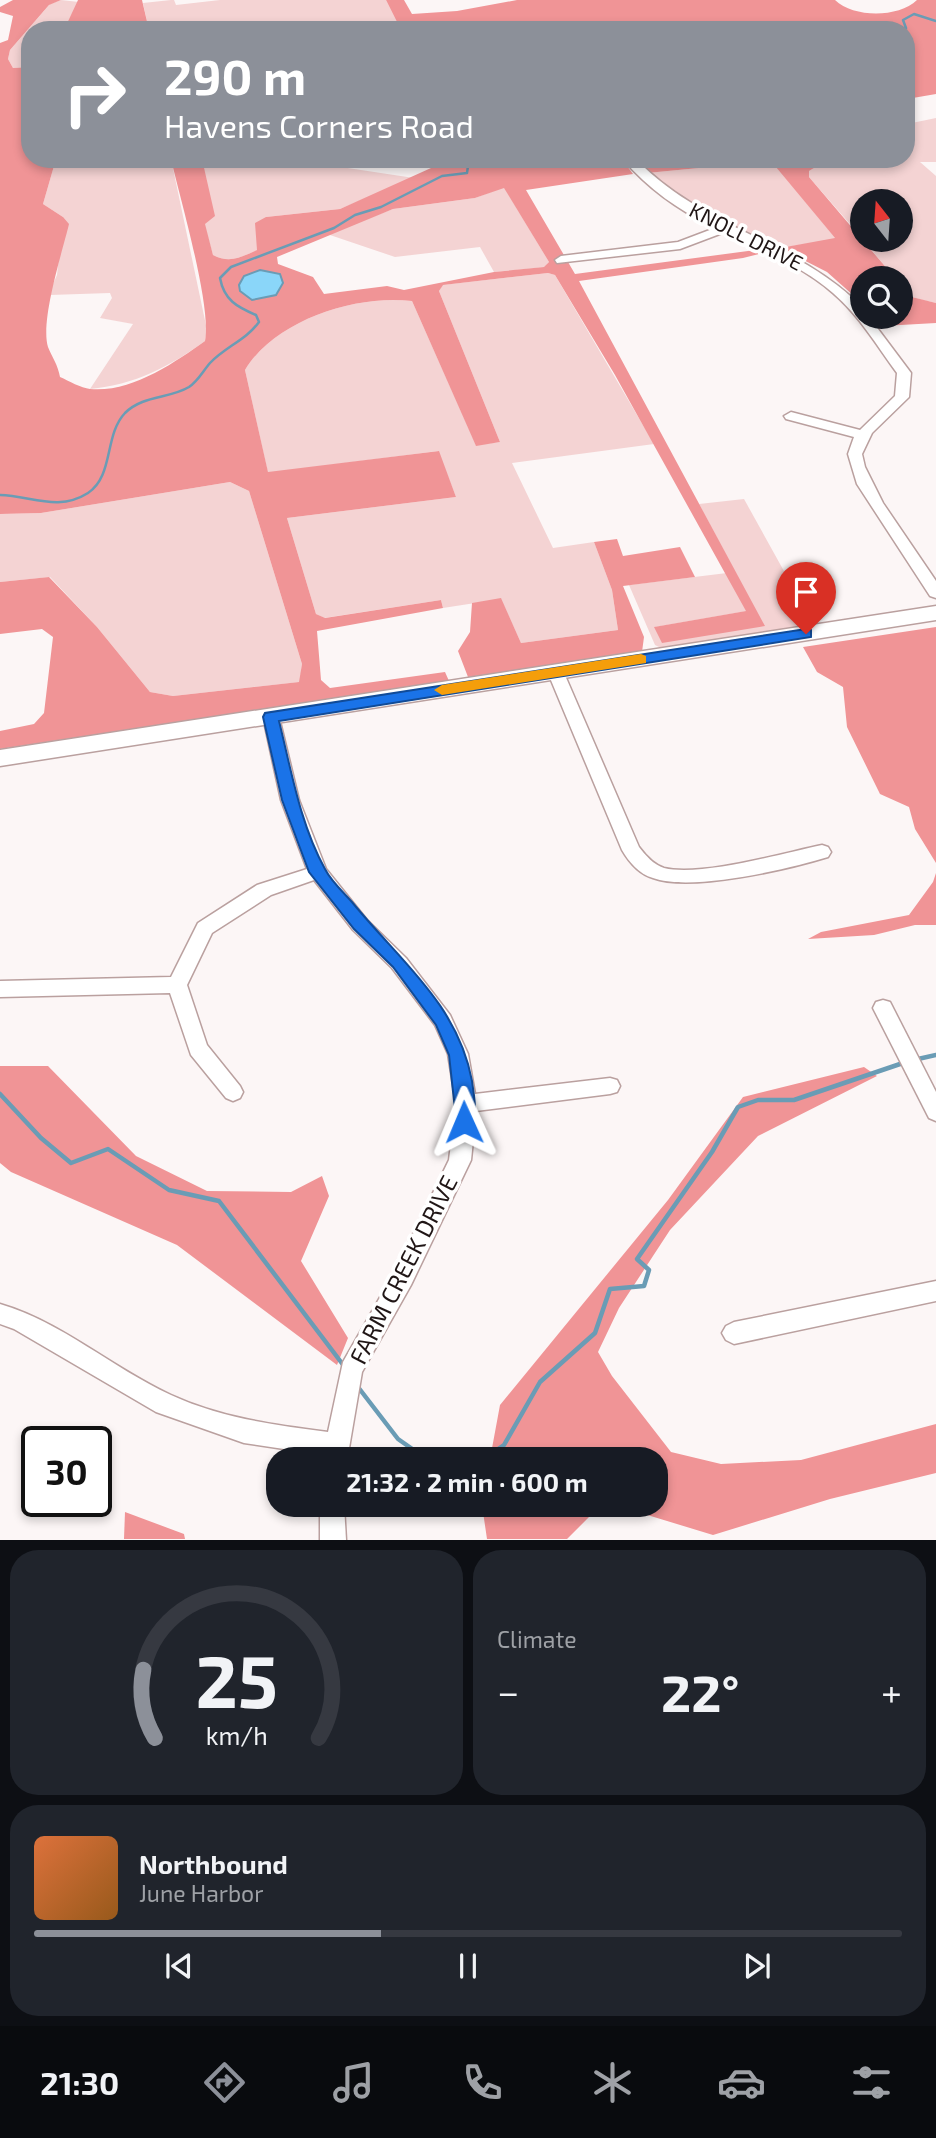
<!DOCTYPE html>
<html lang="en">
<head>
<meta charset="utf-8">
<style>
	:root { --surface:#171b24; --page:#20242c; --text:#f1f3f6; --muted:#9ea1a6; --line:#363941; --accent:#8c9099 }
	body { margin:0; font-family:"Exo 2",sans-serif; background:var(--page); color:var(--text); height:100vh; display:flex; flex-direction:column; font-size:26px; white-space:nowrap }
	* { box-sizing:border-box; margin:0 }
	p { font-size:23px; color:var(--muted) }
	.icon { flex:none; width:38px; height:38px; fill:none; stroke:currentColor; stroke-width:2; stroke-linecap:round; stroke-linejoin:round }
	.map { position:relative; height:1540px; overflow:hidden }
	.panel { display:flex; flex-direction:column; gap:10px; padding:10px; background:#0d0f14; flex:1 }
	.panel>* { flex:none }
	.top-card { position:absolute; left:21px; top:21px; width:894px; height:147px; border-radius:28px; box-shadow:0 4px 10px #0003; background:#8c9099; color:#fff; overflow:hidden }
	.needle { width:46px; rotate:343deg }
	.buttons { position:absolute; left:850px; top:189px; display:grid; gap:14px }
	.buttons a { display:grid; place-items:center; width:63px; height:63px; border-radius:50%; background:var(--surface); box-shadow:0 4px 10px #0003; font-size:35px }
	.speed { position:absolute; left:21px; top:1426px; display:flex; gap:14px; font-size:35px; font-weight:700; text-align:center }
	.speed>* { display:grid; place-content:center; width:91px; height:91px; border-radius:50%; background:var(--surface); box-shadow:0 4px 10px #0003; line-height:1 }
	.speed .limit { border:4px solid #111; border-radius:10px; background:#fff; color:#111 }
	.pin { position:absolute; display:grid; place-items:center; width:60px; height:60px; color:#fff; margin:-72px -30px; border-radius:50% 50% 50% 0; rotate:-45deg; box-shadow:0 0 7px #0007 }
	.pin .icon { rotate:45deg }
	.me { position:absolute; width:77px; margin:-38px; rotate:359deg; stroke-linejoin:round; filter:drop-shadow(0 0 5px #0008) }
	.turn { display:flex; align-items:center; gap:24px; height:147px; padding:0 28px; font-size:32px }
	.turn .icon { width:91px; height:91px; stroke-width:2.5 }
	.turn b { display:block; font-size:49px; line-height:60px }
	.big { font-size:52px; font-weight:700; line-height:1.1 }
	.panel .card { flex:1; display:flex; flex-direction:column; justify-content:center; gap:10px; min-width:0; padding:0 24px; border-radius:28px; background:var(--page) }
	.panel .dial { align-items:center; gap:0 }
	.dial svg { height:182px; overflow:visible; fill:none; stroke:var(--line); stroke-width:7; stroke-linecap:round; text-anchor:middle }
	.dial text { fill:var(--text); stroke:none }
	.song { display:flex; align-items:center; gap:21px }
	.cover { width:84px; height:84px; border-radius:10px; background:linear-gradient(135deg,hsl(20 70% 55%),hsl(30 70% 35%)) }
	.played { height:7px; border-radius:4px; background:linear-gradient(90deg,var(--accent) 40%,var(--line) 40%) }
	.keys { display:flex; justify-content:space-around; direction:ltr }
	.heat { display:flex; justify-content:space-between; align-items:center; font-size:38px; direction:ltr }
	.panel .tiles { flex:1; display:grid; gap:10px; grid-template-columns:1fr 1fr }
	.card:last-child { grid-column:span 2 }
	.trip { position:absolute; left:266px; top:1447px; width:402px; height:70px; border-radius:28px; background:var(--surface); box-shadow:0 4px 10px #0003; font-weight:700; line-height:70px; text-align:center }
	.menu { display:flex; height:112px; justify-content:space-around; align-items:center; background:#090b0e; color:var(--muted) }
	.menu .icon { width:49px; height:49px }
	.menu .current { color:var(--accent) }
	.menu b { font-size:32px; color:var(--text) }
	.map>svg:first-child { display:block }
	.green { fill:#f4d3d3 }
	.forest { fill:#f09496; fill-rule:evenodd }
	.water { fill:#8ad6f9; stroke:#6a9cb5; stroke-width:2 }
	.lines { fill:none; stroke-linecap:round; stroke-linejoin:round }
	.stream-far1 { stroke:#6a9cb5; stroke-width:2.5 }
	.stream { stroke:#6a9cb5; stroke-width:4.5 }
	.minor-casing { stroke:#baa09f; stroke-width:3 }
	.major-casing { stroke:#baa09f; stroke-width:3 }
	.minor { fill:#fff; fill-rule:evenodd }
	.major { fill:#fff; fill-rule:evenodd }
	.route { fill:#1a73e8; stroke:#114b97; stroke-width:2 }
	.slow { fill:#f59e0b }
	.labels { text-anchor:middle; stroke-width:7; stroke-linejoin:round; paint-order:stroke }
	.far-street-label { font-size:21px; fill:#201616; stroke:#fff }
	.street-label { font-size:24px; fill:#201616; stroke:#fff }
</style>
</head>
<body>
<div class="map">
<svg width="936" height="1540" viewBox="0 0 936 1540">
	<rect width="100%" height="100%" fill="#fcf6f6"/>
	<!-- green -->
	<g class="green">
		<path d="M61,0L79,2L64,30H30V67L13,68L8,59L10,50L50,4Z"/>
		<path d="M171,0H174L176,5L220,0H386L401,30H149L143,3Z"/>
		<path d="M936,118V162H920L936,176V303C920,299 901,298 901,278H895L863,240H901V201H863V239L809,177V171L829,159H906L907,124Z"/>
		<path d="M56,159H171L207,330L205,341C169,367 134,385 90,389L133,324L100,318L112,298L110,293L50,295L49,293L57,275L63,217L43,204Z"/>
		<path d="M202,159H341V167L414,178L340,209L266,217L258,250C241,257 230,264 213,255L204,224Z"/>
		<path d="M772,161L836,239L780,248L692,208L647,173Z"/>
		<path d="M504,187L549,262L545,267L494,272L480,247L395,257L327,234L393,209L475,198Z"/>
		<path d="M548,273L555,275L654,444L512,463L553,548L594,542L612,590L618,630L521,643L501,599L443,608L441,600L324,618L316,614L287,518L456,497L438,451L268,473L245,370C275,320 356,294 412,301L476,445L500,442L439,291L442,285Z"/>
		<path d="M230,482L249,491L302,664L300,682L173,696L150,692L97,627L50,577L0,582V514L41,513Z"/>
		<path d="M744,499L815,627L663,649L655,645L629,585L727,573L747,611L655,627L764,626L699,504Z"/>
	</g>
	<!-- forest -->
	<g class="forest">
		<path d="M13,0H61L49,5L10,50L8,59L13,68L30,67V159H56L43,204L63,217L69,224C62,253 40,321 48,347C52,357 58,365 60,377C69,381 81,388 90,389C131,393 174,363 205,341C212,307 180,198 171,159H202L215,216L205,224L213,255C230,264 241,257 257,250L255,223L266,217L340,209L451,159H622L633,174L526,190L575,274L763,249L767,252L743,258L579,281L765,626L662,643L654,627L746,611L615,375L555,275L548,273L443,285L439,291L500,442L476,446L412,301C356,294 275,320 245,370L268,472L439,451L456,497L287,518L316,614L325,618L441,600L443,608L317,631L321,680L330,688L445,672L449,681L0,749V731L34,724L44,713L53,637L42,629L0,634V582L49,577L97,627L150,692L173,696L299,682L302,664L249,491L230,482L41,513L0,514V43L8,40L13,16L0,12V7ZM504,188L549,262L544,267L494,272L404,290L387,286L324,294L313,277L278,264L277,257L393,209L475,198Z"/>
		<path d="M78,0H142L149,30H64Z"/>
		<path d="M386,0H404L412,14L457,11L517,0H835C854,18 898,18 917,0H936V94L907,99L906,30H401Z"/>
		<path d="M636,159H790L791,164L798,166L813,159H829L809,171V177L895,278H863V304L827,272L780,248L835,238L771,161L647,173Z"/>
		<path d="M901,286L908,296L936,303V323L883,326L874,317H901Z"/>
		<path d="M617,539L623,556L680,547L695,577L623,586L644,637L642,652L468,677L458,651L470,632L472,603L501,598L521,643L618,630L612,590L594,542Z"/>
		<path d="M936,627V863L915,829L909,807L880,794L847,727L843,687L817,672L803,647Z"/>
		<path d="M936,873V925H915L874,935L808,939L821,932L909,915L933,882Z"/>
		<path d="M0,1066H48L136,1156L207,1191L291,1192L322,1176L329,1196L301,1261L348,1338L337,1365L177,1245L11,1172L0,1163Z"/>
		<path d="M864,1067L877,1076L758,1136L670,1230L619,1308L598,1352L612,1376L671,1452L721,1464L801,1460L936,1424V1473L830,1499L713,1535L631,1510L589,1517L567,1539H487L482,1505H656V1460L490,1459L500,1405L668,1200L743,1097Z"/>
		<path d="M125,1512L184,1534L185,1539H124Z"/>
	</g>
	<!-- water -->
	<path class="water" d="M260,270L280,274L283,283L276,295L252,300L240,291L239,285L244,276Z"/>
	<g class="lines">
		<!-- stream-far1 -->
		<g class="stream-far1">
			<path d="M899,30L906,28L903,20L914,14L936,21"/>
			<path d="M0,495C32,496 58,512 88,493C114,476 104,435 125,413C143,395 169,399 189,387C198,381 203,371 210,363C225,347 246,340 259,322L256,315C237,307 224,300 220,278L231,267L334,228L355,215L381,207L442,176L467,173L469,159"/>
		</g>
		<!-- stream -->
		<g class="stream">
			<path d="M918,1059L936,1055"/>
			<path d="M0,1094L41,1138L71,1163L108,1149L169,1190L219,1201L344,1366"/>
			<path d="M358,1387L398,1439L428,1460"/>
			<path d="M482,1460L504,1445L540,1382L595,1333L610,1289L644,1286L649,1270L637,1259L712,1152L738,1107L758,1100H794L903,1063"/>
		</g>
		<defs>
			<g id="minor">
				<path d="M623,159H636C703,229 796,240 863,308V317H869L911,373L909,397L872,433L862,454L865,467L883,503L936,581V598L930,596L857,484L848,454L854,437L786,419L784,416L791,412L860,430L895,396L897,373C877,346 859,315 833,293C802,266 762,250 725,232L680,249L557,263L555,260L561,256L678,242L715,228C680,211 648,189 623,159Z"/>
				<path d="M556,668L564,673L639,847C645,855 654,865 664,868C701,877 783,853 822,845L828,847L831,852L828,857C789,869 691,892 653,878C639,874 629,862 622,850L548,673Z"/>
				<path d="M271,711L279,717L299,800L326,869L367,920L406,958L450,1015L468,1054L475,1094L610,1078L617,1080L620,1086L617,1092L610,1094L476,1111L471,1160L411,1285L362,1372L347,1460H323L324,1455L244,1443L156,1412L14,1329L0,1324V1304C62,1322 112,1368 171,1395C221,1418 274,1425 328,1432L343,1362L395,1271L449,1160L456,1104L448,1054L435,1025L392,968L353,930L314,880L271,895L212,933L187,985L207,1045L240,1086L243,1092L240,1098L233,1101L226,1098L191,1055L170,993L0,997V981L171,977L198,923L257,885L307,869L281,800L263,717Z"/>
				<path d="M883,1000L890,1002L936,1092V1121L929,1118L873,1008L876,1002Z"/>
				<path d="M936,1281V1301L734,1344L726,1340L722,1333L726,1326L734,1322Z"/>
				<path d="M320,1505H344L346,1540H320Z"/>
			</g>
			<path id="major" d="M936,606V620L0,766V750Z"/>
		</defs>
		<!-- minor casing -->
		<use href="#minor" class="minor-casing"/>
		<!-- major casing -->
		<use href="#major" class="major-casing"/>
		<!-- minor -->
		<use href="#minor" class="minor"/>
		<!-- major -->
		<use href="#major" class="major"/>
	</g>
	<!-- route -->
	<path class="route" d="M806,629L811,630V637L279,721C291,769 300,824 325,869C331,881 343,892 352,902C399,960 458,1004 472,1081C474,1097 478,1113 471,1128H457L449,1055L436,1025L393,967L354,929L309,872L282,800L263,717L265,713Z"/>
	<!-- slow -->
	<path class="slow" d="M641,654L646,656V663L442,695L434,690L442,685Z"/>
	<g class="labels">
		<!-- far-street labels -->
		<g class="far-street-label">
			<text transform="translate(746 237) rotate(27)" y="7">KNOLL DRIVE</text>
		</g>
		<!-- street labels -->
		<g class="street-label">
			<text transform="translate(404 1270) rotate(-63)" y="8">FARM CREEK DRIVE</text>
		</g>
	</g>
</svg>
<div class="buttons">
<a><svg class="needle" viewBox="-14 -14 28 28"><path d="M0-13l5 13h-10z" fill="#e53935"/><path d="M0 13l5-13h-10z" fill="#9ea1a6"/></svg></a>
<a><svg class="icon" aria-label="search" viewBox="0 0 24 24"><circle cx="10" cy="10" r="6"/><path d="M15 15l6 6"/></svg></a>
</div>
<div class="speed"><div class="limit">30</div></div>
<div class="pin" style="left:806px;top:634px;background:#d93025"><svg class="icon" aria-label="arrive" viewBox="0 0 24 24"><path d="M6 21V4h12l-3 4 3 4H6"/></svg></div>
<svg class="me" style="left:464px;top:1122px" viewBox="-20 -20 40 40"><path d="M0-17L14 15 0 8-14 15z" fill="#1a73e8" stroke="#fff" stroke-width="4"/></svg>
<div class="trip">21:32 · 2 min · 600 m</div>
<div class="top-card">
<div class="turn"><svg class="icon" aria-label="right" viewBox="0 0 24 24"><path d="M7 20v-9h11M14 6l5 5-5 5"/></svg><div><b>290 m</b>Havens Corners Road</div></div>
</div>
</div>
<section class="panel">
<div class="tiles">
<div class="card dial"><svg viewBox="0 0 100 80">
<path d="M14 69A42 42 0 1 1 86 69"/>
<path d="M14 69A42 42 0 0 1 9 39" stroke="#8c9099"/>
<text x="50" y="56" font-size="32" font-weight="700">25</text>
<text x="50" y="72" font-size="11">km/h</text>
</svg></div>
<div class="card"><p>Climate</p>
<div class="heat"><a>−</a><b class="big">22°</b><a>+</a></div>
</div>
<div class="card">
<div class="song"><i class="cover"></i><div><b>Northbound</b><p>June Harbor</p></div></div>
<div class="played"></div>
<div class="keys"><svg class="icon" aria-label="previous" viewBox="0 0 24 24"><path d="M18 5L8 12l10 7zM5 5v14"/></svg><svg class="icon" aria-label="pause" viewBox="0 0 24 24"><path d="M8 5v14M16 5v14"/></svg><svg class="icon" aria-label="next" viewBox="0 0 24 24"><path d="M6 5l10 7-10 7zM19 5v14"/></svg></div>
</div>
</div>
</section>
<nav class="menu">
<b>21:30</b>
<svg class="icon current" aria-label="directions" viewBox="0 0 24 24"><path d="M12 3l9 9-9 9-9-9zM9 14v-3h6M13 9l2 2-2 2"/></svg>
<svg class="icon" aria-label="music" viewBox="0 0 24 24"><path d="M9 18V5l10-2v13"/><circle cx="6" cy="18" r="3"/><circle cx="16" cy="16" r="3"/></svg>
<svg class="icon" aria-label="phone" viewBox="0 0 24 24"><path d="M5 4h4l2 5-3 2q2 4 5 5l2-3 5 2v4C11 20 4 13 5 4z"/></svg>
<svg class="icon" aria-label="climate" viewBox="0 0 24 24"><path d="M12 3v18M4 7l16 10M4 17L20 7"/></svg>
<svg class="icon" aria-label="car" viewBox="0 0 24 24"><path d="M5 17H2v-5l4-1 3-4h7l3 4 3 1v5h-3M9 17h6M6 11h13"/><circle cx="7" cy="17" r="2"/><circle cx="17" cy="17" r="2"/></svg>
<svg class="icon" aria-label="filters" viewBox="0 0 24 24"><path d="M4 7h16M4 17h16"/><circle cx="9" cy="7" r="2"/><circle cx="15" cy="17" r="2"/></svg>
</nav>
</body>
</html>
